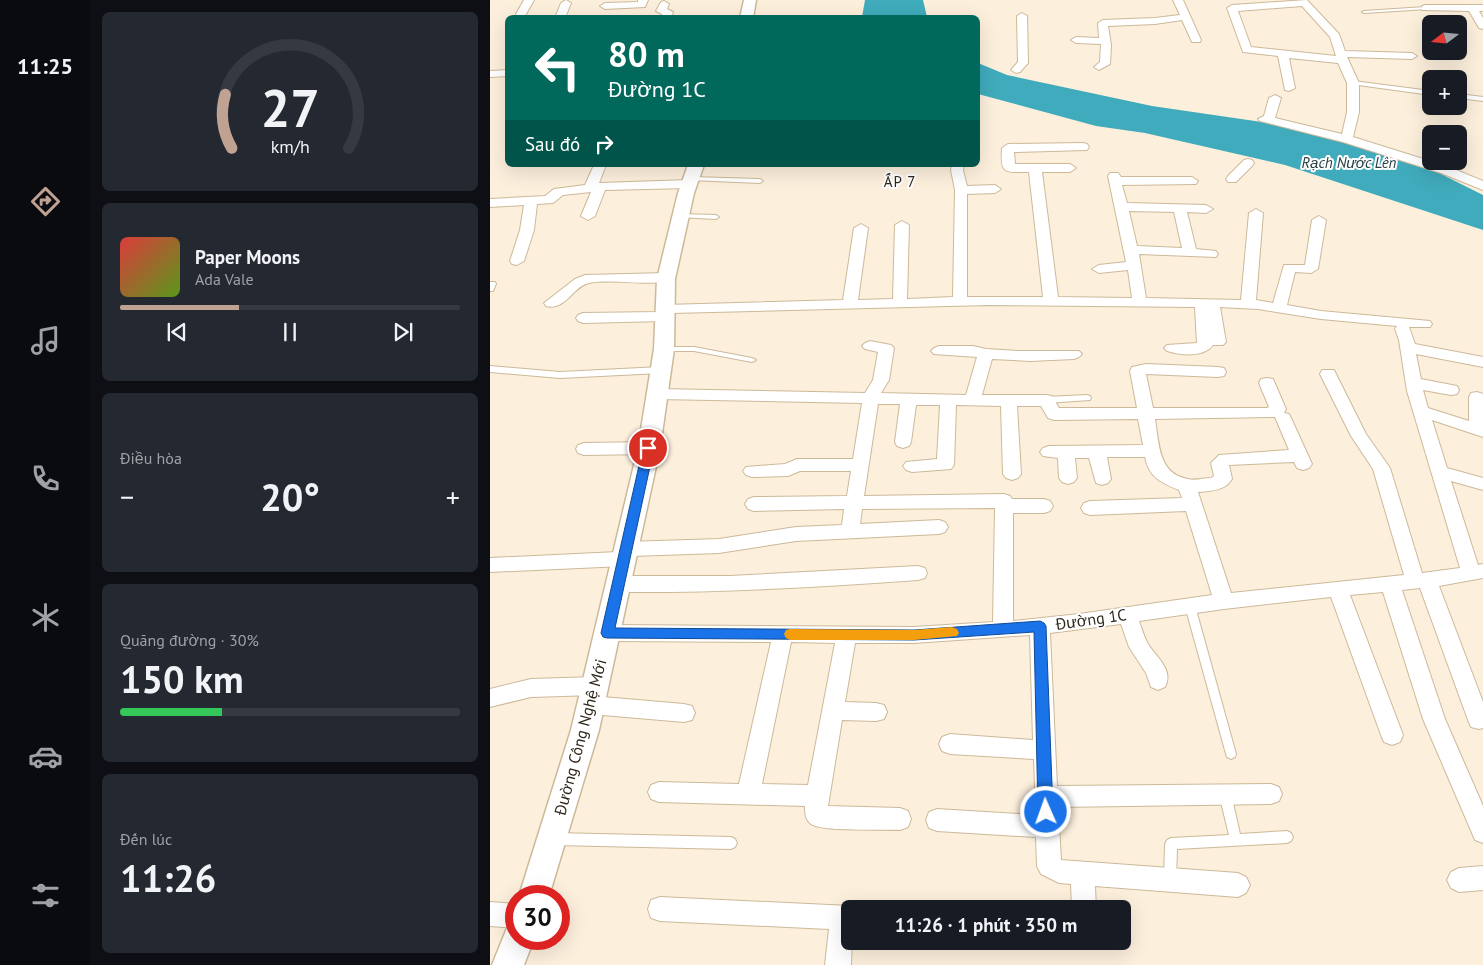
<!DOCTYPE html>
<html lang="vi">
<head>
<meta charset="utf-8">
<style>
	:root { --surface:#171b24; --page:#242831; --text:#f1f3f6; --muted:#9ea1a6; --line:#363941; --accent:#c0a293 }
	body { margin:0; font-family:"PT Sans",sans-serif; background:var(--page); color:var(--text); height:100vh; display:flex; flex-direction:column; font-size:19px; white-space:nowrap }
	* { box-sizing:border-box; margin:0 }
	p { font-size:16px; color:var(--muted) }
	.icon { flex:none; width:28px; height:28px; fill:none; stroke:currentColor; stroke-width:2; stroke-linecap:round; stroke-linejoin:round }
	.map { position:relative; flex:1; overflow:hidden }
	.side { display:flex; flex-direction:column; gap:12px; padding:12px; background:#0d0f14; width:400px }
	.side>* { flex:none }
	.hud { position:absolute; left:15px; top:15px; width:475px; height:152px; border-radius:8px; box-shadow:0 5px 20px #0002; background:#00695c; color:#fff; overflow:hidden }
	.needle { width:32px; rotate:254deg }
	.controls { position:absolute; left:932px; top:15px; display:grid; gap:10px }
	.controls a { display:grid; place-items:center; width:45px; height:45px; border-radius:8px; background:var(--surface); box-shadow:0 5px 20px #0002; font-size:25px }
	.speed { position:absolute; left:15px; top:885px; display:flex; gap:10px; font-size:25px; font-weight:700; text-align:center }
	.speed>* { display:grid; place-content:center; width:65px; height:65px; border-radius:50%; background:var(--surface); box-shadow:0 5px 20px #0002; line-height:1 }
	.speed .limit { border:8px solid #d22; background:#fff; color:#111 }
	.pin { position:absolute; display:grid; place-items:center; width:42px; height:42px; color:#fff; margin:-21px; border:2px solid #fff; border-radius:50%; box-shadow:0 1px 5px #0007 }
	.me { position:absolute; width:55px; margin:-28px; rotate:358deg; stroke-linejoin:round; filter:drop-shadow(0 0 4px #0008) }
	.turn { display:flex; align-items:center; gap:18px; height:105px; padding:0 20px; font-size:22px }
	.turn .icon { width:65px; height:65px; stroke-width:2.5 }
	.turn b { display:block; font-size:35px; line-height:42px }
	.then { display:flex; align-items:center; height:48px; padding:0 20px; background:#0003; gap:10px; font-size:19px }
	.big { font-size:38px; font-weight:700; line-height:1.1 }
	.side .tile { flex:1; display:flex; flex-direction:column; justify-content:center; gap:8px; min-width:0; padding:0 18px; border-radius:8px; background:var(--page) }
	.side .dial { align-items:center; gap:0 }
	.dial svg { height:130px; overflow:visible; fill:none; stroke:var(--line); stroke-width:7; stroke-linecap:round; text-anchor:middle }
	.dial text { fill:var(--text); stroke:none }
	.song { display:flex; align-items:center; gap:15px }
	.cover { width:60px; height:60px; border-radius:8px; background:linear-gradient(135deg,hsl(0 70% 55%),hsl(90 70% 35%)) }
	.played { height:5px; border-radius:2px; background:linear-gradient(90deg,var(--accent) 35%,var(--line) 35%) }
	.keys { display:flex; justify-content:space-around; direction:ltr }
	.heat { display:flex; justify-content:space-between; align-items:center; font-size:28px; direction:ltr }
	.charge { height:8px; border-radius:4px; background:linear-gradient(90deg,#34c759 30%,var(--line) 0) }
	.trip { position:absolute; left:351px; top:900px; width:290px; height:50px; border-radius:8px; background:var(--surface); box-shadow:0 5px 20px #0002; font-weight:700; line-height:50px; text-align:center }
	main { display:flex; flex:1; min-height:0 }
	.dock { display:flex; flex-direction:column; width:90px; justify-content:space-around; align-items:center; background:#090b0e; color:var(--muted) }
	.dock .icon { width:35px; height:35px }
	.dock .current { color:var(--accent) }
	.dock b { font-size:22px; color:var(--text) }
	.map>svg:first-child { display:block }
	.water { fill:#40abbc }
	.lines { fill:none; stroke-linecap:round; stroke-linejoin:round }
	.service-casing { stroke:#cdb999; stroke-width:2 }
	.minor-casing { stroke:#cdb999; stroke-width:2 }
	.tertiary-casing { stroke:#cdb999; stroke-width:3 }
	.service { fill:#fff; fill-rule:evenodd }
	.minor { fill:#fff; fill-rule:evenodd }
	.tertiary { fill:#fff; fill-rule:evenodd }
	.route { fill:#1a73e8; stroke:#114b97 }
	.slow { fill:#f59e0b }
	.labels { text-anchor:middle; stroke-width:4; stroke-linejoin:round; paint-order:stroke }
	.far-water-label { font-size:15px; font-style:italic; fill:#253d41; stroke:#fff }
	.far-neighbourhood-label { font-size:15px; letter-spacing:1px; fill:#2f271b; stroke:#fff }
	.street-label { font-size:16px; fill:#2f271b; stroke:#fff }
</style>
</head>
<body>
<main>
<nav class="dock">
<b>11:25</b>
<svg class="icon current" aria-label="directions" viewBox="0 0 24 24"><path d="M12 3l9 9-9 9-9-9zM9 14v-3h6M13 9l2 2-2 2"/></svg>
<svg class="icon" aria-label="music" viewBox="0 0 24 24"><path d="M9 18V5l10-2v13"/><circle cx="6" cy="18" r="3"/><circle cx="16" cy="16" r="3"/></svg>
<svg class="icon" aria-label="phone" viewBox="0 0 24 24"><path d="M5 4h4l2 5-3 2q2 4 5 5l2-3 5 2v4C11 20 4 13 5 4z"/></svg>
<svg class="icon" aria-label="climate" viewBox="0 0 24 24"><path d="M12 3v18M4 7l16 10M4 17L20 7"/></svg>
<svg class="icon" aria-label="car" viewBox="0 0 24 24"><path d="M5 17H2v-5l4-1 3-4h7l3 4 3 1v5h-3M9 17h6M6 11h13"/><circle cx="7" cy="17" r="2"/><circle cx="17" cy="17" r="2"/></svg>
<svg class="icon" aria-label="filters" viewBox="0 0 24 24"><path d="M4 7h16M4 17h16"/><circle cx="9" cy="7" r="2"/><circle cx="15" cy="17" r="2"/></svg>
</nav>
<section class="side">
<div class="tile dial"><svg viewBox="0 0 100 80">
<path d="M14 69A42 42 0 1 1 86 69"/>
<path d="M14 69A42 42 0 0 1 10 36" stroke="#c0a293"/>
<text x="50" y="56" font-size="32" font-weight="700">27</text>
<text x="50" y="72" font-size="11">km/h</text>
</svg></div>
<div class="tile">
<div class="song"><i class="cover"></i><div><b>Paper Moons</b><p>Ada Vale</p></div></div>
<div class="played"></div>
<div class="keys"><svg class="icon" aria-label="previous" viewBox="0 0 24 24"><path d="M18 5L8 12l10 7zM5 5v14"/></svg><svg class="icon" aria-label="pause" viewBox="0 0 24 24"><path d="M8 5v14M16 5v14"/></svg><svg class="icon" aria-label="next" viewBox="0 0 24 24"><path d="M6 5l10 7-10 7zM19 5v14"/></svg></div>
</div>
<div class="tile"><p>Điều hòa</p>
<div class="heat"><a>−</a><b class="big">20°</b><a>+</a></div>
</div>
<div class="tile"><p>Quãng đường · 30%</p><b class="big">150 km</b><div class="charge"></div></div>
<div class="tile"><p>Đến lúc</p><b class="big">11:26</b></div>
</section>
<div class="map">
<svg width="993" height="965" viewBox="0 0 993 965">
	<rect width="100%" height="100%" fill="#fcefdc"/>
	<!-- water -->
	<g class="water">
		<path d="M375,0H433L437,17H372Z"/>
		<path d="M488,63L517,75L662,106L807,127L935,166L993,195V230L795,165L655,133L606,126L488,94Z"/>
	</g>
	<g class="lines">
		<defs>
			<g id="service">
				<path d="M935,7L937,8V9L874,13L872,12L874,11Z"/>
				<path d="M863,81L941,91V95L861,84V82Z"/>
				<path d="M969,94L993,97V101L969,98Z"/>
				<path d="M201,177L270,179L273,181L270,183L199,180L198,179Z"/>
				<path d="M190,214L226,215L229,217L226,219L188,217L187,216Z"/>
				<path d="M0,282H5L6,284L3,291H0Z"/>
				<path d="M171,347H204L262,358L266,360L262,362L204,351H174L170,349Z"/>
				<path d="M0,366L70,372L171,367L175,370L171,373L70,378L0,372Z"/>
				<path d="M597,395L600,396L601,398L600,400L556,403L552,400L556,397Z"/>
				<path d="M700,602L703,603L705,606L746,754L745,757L741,759L737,757L736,754L695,606L697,603Z"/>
				<path d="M735,789L739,790L741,794L750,834L797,831L801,833L803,837L801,841L797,843L687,849L686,880L684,884L680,886L676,884L674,880L675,844L677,840L681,838L739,835L729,794L731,790Z"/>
				<path d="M65,833L241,837L245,839L247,843L245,847L241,849L65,845L61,843L59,839L61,835Z"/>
			</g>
			<g id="minor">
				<path d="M34,0H44L35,16H27L26,14Z"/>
				<path d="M76,0L81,3L75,18H65L71,3Z"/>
				<path d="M148,0H158L155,7L115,9L110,6L115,3L148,2Z"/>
				<path d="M683,0H693L711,40L710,42H702L692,20L665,24L618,26L621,45L620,64L609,70L604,67L610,62L611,44L586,43L581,40L586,37L609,38L608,23L613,20L665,18L690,15Z"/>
				<path d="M817,0L849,34L855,51L922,53L927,56L922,59L857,57L869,83V112L863,137L959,167L993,181V190L951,173L853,142L770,121L768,119L774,116L779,98L785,95L791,98L785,118L852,134L857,112V83L848,63L799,58L805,88L799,91L795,90L788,56L753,52L737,8L742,5ZM812,6L840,37L846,56L761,47L748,11Z"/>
				<path d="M174,1L179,4L177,9L183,12L181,18H171L172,14L166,11L171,2Z"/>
				<path d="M935,5H993V11H989L993,18V29L989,28L979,11L932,10V6Z"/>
				<path d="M532,13L537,16L538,63L530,72L526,73L521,70L528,62L527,16Z"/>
				<path d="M18,70V76L0,77V71Z"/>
				<path d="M593,143L597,144L599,147L597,150L524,152L525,164H580L586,168L580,172H552L568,297L642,298L638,270L609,273L602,269L609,265L636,262L618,176L620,173H628L631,177H702L708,181L706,184L632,185L637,203L716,205L723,209L716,213L697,212L706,249L726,251L728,254L726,257L649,254L656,298L751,300L759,213L766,209L773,213L766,300L783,303L794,265H815L822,220L829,216L836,220L828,269L821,273L805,272L797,305L831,311L940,321L942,324L940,327H919L925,344L993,357V367L926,354L931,379L967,386L969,390L967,394L961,395L933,390L938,408L979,421V397L981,393L987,392L993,394V437L942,420L957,468L993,478V490L961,481L988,565L993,564V578L949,586L993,702V728L989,729L981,727L978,720L930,588L912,590L955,719L993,806V843L985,840L933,719L893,592L860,595L913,735L910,742L902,745L894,742L891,735L841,597L734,609L649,621C652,629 654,637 658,644C667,658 684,670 675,687L668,690L661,687L656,673L639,647L631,624L560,633L567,786L781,784L789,787L792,794L789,801L781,804L568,807L571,860L748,873L756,877L760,885L756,893L748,897L605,886L606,909H582L581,884L569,883L551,874L547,866L546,837L447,831L439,828L436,820L439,812L447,809L546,815L544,759L460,754L452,751L449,744L452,737L460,734L543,740L540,635L424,643H365L355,702L386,703L394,705L397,712L394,719L386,721L352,720L338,806L410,808L418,811L421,819L418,827L410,830C393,829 332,832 321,824C315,819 315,813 315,806L169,802L161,799L158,792L161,785L169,782L249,784L281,642L117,641L110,639L107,633L110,627L117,625L424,627L503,622L505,508L372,509L370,524L449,520L455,522L458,527L455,532L449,534L306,541L229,553L142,556L143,559L141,564L134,566L0,572V558L128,552L127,549L129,544L136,542L229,539L306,527L352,525L354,509L264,511L258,509L255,504L258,499L264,497L357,496L361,471H310L298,476L262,477L256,475L253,471L256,467L295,464L307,459H363L372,403L168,399L162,398L160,394L162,390L168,389L375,393L383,380L388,352L375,349L372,346L375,343L380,341L401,345L404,348L399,380L391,393L476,395L487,357L444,354L441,351L444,348L449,346H483L496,349L529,351H589L592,354L589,357L584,359L540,361L502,359L492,395H556L562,396L569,408H647L640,371L642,367L656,364L728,367L734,368L736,372L734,376L728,377L656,374L663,408H777L779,407L769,383L771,379L777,378L783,379L796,409L794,413L799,414L801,418L822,464L819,468L813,470L807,468L804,462L739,465L742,479C735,491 720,491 708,492L741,593L914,575L883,469L861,436L830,374L832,370H844L876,434L900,468L932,573L970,568L917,391L909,340L905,329L907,326L831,319L768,309L730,307L736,342L733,345H723C714,358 690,355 677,351L674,348L677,345L707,343L705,307L498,305L181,313L182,316L180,319L175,321L93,323L88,321L86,318L88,315L93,313L169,312L168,309L170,306L175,305L353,300L364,228L371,224L378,228L368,300L403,299L405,225L412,221L419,225L417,299L463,297L465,190L461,170L462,165H474L473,170L477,186L505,185L511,189L505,193L477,194V297H553L539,172C515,172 510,175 512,148L518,144ZM639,211L684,212L692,248L647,246ZM388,404H410L405,442L407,446L413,448L419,446L421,442L426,405H450L447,459L416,462L413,466L416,470L422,472L461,469L464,465L466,405L511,406L513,474L516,478L522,480L528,478L531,474L527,406H551L558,418L564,420L648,419L653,445L559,446L553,448L550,452L553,456L568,458L569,478L572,482L578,484L584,482L587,478L585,458H599L606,483L612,485L618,483L621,479L617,457H655C659,478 672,483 689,490L692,498L600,501L594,503L591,508L594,513L600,515L696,511L722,595L589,614L523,621V513H554L560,511L563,506L560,501L554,499H522L520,496L514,494L374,496ZM785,417L799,450L729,455L721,463L724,476L721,478C714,478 705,481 698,479C668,474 669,443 665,419ZM301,642L345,643L318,785L272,784Z"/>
				<path d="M758,159L762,160L764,163L762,166L746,182H738L736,179L738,176L754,160Z"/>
				<path d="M104,165H116L109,183L199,180L205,184L199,188L115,190L105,216L98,220L91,216L101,192L73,195L63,203L47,204L44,230L34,261L27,265L22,264L20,261L30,230L34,205L0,207V199L55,196L64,189L95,185Z"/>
				<path d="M177,273L182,274L184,277L182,280C155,287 126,278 99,283C83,286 76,311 56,306L54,303L85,279L95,275Z"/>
				<path d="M159,442L165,444L167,448L165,452L159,454L94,455L88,453L86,449L88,445L94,443Z"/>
				<path d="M428,566L435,568L437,573L435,578L428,580C328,587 228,593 128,592L121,589L118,584L121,579L128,576H240Z"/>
				<path d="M105,677L112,680L115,686L112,692L105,695L41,697L0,707V689L41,679Z"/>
				<path d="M101,696L194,704L202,706L205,713L202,720L194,722L101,714L94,711L90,705L94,699Z"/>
				<path d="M993,866V890L969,892L961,888L957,880L961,872L969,868Z"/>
				<path d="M170,897L360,906L367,909H360V941H362L361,965H335L339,929L170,921L161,918L158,909L161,900Z"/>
				<path d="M0,902L26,904V928L0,926Z"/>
			</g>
			<g id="tertiary">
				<path d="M254,0H266L263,18H250Z"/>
				<path d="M198,165H214L204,193L185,279L184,349L170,448L109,730L59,896H29L81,730L148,448L164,349L167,279L188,193Z"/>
				<path d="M26,924V939H44L34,965H2L17,928Z"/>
			</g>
		</defs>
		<!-- service casing -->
		<use href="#service" class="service-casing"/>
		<!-- minor casing -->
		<use href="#minor" class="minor-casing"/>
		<!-- tertiary casing -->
		<use href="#tertiary" class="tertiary-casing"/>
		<!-- service -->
		<use href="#service" class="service"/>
		<!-- minor -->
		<use href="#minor" class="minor"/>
		<!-- tertiary -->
		<use href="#tertiary" class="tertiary"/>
	</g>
	<!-- route -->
	<path class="route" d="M158,444L164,448L125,628L424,630L550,621L554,623L556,626L563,812L561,817L556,819L551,817L548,812L544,632L424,640L117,638L113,637L111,633L153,448Z"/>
	<!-- slow -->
	<path class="slow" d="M462,627L467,629L469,633L467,636L424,640H300L296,638L294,634L296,630L300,629L424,630Z"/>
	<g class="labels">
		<!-- far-water labels -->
		<g class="far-water-label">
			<text x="859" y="168">Rạch Nước Lên</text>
		</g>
		<!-- far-neighbourhood labels -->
		<g class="far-neighbourhood-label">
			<text x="410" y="187">ẤP 7</text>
		</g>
		<!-- street labels -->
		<g class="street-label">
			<text transform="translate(601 619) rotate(-8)" y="6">Đường 1C</text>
			<text transform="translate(90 737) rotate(-75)" y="6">Đường Công Nghệ Mới</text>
		</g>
	</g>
</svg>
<div class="controls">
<a><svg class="needle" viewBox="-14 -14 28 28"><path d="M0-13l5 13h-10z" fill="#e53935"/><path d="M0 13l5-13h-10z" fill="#9ea1a6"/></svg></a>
<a>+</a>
<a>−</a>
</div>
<div class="speed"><div class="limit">30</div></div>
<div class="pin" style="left:158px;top:448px;background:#d93025"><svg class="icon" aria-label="arrive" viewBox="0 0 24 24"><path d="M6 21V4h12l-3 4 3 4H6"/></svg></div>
<svg class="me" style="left:556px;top:812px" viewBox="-20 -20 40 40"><circle r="17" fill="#1a73e8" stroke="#fff" stroke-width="3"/><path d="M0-11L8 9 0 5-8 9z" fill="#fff"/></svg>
<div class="trip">11:26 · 1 phút · 350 m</div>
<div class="hud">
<div class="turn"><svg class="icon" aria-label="left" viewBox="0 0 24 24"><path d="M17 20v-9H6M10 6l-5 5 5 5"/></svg><div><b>80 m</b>Đường 1C</div></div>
<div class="then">Sau đó<svg class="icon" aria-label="right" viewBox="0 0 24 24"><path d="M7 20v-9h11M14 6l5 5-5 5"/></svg></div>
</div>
</div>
</main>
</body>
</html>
